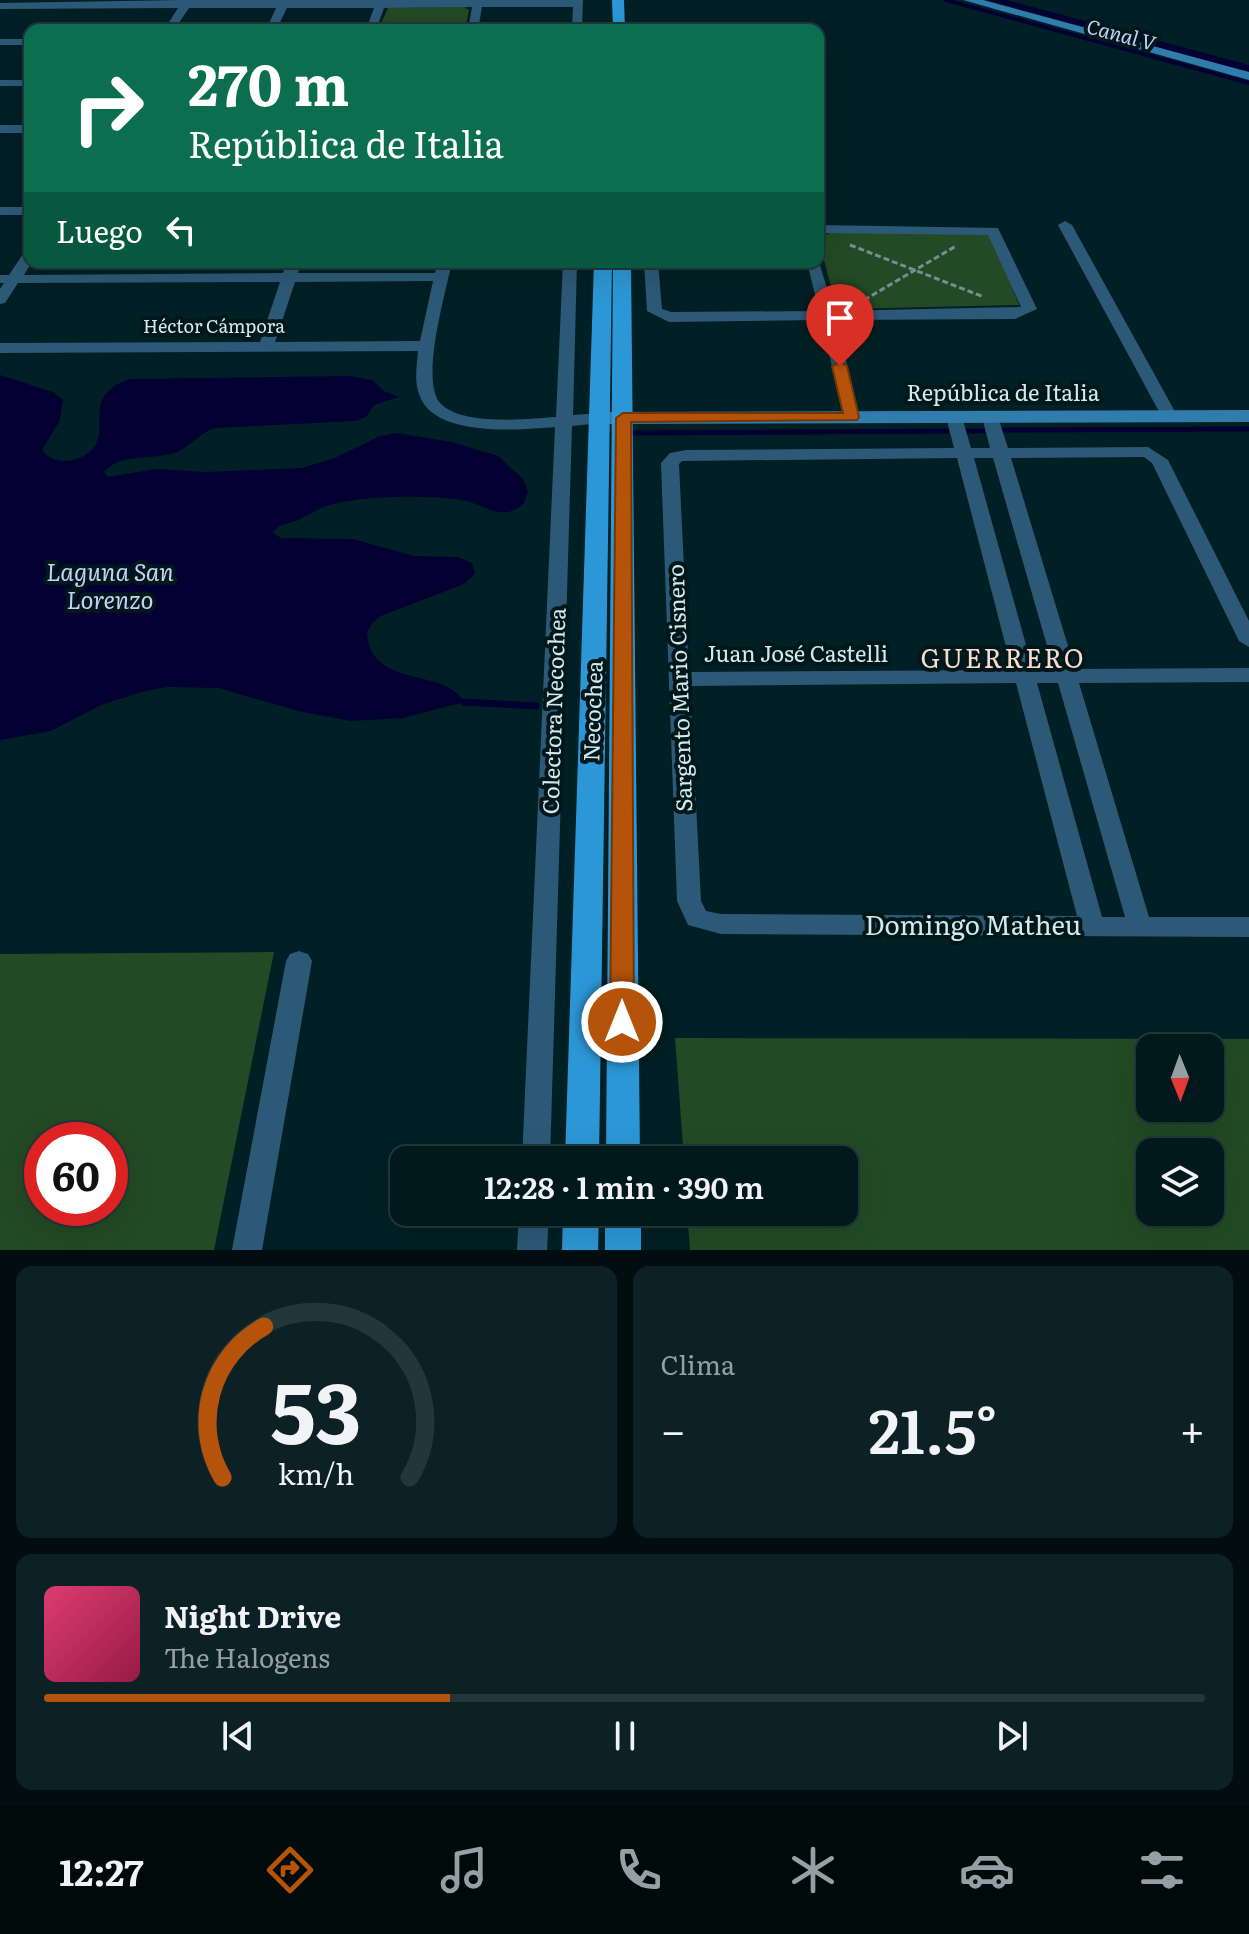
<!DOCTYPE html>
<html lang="es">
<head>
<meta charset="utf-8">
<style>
	:root { --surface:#01181c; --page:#0b2125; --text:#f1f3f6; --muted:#96a0a3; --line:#23373b; --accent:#b45309 }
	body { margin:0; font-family:Literata,serif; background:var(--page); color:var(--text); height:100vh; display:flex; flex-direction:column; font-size:30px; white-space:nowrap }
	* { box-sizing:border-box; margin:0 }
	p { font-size:26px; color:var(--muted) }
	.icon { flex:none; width:44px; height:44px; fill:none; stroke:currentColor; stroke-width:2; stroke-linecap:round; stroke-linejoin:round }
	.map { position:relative; height:1250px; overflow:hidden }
	.details { display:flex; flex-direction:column; gap:16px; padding:16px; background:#010d0f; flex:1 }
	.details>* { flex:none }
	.hud { position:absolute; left:24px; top:24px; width:800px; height:244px; border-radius:16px; box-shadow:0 8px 32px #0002,0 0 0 2px var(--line); background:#0b6e4f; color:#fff; overflow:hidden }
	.needle { width:52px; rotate:179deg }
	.buttons { position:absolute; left:1136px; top:1034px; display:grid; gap:16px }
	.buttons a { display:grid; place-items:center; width:88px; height:88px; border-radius:16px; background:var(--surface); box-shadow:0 8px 32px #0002,0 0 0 2px var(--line); font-size:40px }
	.speed { position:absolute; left:24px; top:1122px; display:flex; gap:16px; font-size:40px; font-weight:700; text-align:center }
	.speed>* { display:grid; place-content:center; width:104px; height:104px; border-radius:50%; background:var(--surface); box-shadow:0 8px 32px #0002,0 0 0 2px var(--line); line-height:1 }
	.speed .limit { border:12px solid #d22; background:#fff; color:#111 }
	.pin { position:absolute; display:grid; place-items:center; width:68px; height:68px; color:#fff; margin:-82px -34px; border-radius:50% 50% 50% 0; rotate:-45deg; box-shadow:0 0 8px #0007 }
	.pin .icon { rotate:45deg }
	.me { position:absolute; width:88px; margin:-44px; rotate:0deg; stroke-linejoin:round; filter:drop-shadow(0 0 6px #0008) }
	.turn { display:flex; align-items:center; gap:28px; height:168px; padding:0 32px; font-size:36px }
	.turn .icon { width:104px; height:104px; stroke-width:2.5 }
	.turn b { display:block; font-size:56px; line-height:68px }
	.then { display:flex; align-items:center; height:76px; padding:0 32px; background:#0003; gap:16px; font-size:30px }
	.big { font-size:60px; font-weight:600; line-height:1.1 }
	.details .card { flex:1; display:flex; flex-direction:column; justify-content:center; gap:12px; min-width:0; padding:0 28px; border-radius:16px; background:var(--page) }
	.details .dial { align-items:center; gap:0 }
	.dial svg { height:208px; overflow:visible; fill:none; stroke:var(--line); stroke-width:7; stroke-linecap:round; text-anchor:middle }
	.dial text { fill:var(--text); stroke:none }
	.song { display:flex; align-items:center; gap:24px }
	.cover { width:96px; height:96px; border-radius:12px; background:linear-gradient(135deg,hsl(340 70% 55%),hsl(340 70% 35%)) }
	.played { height:8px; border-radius:4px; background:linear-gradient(90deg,var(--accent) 35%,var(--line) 35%) }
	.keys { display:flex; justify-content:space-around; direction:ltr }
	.heat { display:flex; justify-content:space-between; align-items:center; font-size:44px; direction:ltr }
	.details .tiles { flex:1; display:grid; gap:16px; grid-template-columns:1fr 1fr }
	.card:last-child { grid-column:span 2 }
	.trip { position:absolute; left:390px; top:1146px; width:468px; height:80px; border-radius:16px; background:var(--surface); box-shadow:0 8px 32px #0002,0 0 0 2px var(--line); font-weight:600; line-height:80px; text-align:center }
	.tab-bar { display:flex; height:128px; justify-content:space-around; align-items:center; background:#000a0b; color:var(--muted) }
	.tab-bar .icon { width:56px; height:56px }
	.tab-bar .selected { color:var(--accent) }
	.tab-bar b { font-size:36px; color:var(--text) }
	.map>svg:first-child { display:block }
	.green { fill:#224a24; fill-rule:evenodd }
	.water { fill:#040032 }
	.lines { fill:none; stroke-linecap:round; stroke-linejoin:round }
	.stream-far2 { stroke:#040032; stroke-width:4 }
	.stream-far1 { stroke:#040032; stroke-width:5 }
	.stream { stroke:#040032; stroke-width:7 }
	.canal { fill:#040032; fill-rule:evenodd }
	.path { stroke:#748e92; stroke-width:3; stroke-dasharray:6 3; stroke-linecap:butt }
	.street { fill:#2d5978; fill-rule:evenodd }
	.secondary { fill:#2f7cad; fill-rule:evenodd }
	.primary { fill:#2c97d6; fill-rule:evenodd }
	.route { fill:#b45309; stroke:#753606; stroke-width:2 }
	.labels { text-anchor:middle; stroke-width:8; stroke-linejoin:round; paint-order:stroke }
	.far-street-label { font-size:18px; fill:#d3e9ec; stroke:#00171b }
	.far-water-label { font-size:20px; font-style:italic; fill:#c6d0f3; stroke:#00171b }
	.street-label { font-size:22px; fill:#d3e9ec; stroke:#00171b }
	.water-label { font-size:24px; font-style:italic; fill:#c6d0f3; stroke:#00171b }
	.quarter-label { font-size:26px; letter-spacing:2px; fill:#fadccc; stroke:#00171b }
	.near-street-label { font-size:26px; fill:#d3e9ec; stroke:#00171b }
</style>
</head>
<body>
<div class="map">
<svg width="1249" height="1250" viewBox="0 0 1249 1250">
	<rect width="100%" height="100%" fill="#012025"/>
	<!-- green -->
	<g class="green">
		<path d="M464,7L469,10L465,30H378L388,8Z"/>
		<path d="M830,233H984L991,236L1019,305L842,309L836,305L818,238Z"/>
		<path d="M274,952L214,1250H0V954ZM42,1140H110V1208H42Z"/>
		<path d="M675,1038L1249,1039V1250H690L687,1212H844V1160H684ZM1210,1048V1108H1150V1048ZM1210,1152V1212H1150V1152Z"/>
	</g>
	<!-- water -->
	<path class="water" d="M0,375L53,392L63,400L60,420L42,450C54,468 86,462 96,444C104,428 94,410 105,395C111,386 121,382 131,379L351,376L372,380L384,391L399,397L374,405L366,417L356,421L215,428C198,433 190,449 171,454C150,459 119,454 104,472L108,477L156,469L206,472L302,468L337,457L380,436L396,433L452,442L498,456L523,479L528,491L524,503C502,524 485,504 462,500C428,495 359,495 327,506C317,509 309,515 299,520C289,524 279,523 273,533L281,538L353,539L414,556L457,557L472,563L475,574L464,584L381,616L372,623L367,633C371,690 444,666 464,702L403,718L350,721L298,711L218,688L167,687L145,691L101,705L51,731L0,740Z"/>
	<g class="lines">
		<!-- stream-far2 -->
		<path class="stream-far2" d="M946,0L1249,83"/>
		<!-- stream-far1 -->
		<g class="stream-far1">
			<path d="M1003,430L1249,429"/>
			<path d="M967,431H985"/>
			<path d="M629,433L947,431"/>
		</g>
		<!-- stream -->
		<path class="stream" d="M464,702L536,706"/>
		<!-- canal -->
		<path class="canal" d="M987,0H1007L1249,65V73Z"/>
		<!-- path -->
		<g class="path">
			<path d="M850,245L984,297"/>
			<path d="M864,300L956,246"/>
		</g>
		<!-- street -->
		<g class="street">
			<path d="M184,0H583L582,30H572L573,7H482L478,30H468L472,7L384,8L376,30H366L374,8H287L276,30H266L276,8H189L174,30H164L178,8L0,9V3Z"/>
			<rect x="0" y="39" width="30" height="6"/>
			<rect x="0" y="80" width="30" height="6"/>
			<rect x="0" y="125" width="30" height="8"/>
			<rect x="0" y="207" width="30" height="8"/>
			<path d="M1065,221L1072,225L1178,417L1176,421H1164L1162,417L1058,225Z"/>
			<path d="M818,225L998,228L1037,309L1015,319L836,320L860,417L852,422L844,417L821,320L669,322L647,311L644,262H658L662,309L671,312L819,311L807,262H818V259L834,311L1021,307L988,235L818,233Z"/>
			<path d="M30,250L32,262L24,275L283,273L287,262H301L298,273H435L438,262H452C446,292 419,382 441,404C463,426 527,419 556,417L563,262H577L573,415L601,413L609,418L601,423L572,426L550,1160H522L555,427C519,430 433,438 419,394C414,381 417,364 418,351L0,353V343L260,342L280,282L18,283L5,303L0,304V289L4,283H0V275H9L25,251ZM433,281L420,341L275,342L295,282Z"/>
			<path d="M954,412L962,417L971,448H990L982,417L990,412L998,417L1008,448L1148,447L1168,460L1249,621V647L1239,641L1152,463L1144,457L1011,458L1075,669L1249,668V682L1079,683L1149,917H1249V937L721,934L688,925L677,901L661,463L670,453L686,450L954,448L946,417ZM957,458L1012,670L689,672L679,464L682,461ZM974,458H993L1054,670H1033ZM1016,683L1077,916L721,914L706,911L701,901L690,686ZM1037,683H1058L1125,917H1102Z"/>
			<path d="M299,951L308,954L312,961L262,1250H232L286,961L290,954Z"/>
			<path d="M519,1212H549L547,1250H517Z"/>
		</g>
		<!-- secondary -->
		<g class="secondary">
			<path d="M963,0H983L1249,72V80Z"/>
			<path d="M1249,410V422L601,424L591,418L601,412Z"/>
		</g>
		<!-- primary -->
		<g class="primary">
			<path d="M612,0H624L625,30H613Z"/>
			<path d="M594,262H612L599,1160H565Z"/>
			<path d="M613,262H631L640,1160H606Z"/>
			<path d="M563,1212H599L598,1250H562Z"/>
			<rect x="605" y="1212" width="36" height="38"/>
		</g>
	</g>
	<!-- route -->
	<path class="route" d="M840,362L847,366L859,417L857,420L631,422L634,1022L630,1029L622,1032L614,1029L610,1022L616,418L623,413H843L832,366Z"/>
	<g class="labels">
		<!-- far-street labels -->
		<g class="far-street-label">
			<text x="214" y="333">Héctor Cámpora</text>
		</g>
		<!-- far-water labels -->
		<g class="far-water-label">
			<text transform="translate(1121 35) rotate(15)" y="7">Canal V</text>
		</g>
		<!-- street labels -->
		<g class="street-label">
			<text x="1003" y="401">República de Italia</text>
			<text x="796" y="662">Juan José Castelli</text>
			<text transform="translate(680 688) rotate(-92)" y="8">Sargento Mario Cisnero</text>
			<text transform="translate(554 711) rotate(-88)" y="8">Colectora Necochea</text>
			<text transform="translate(593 711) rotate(-88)" y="8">Necochea</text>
		</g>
		<!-- water labels -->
		<g class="water-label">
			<text x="110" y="581">Laguna San<tspan x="110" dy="28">Lorenzo</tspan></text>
		</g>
		<!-- quarter labels -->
		<g class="quarter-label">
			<text x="1003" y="668">GUERRERO</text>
		</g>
		<!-- near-street labels -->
		<g class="near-street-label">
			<text x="973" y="935">Domingo Matheu</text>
		</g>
	</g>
</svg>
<div class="buttons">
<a><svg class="needle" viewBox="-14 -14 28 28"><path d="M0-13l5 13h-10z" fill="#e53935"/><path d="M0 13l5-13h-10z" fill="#96a0a3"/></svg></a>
<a><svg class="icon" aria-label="layers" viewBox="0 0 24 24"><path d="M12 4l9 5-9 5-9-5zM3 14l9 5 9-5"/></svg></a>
</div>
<div class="speed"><div class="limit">60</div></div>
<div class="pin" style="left:840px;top:366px;background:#d93025"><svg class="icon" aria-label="arrive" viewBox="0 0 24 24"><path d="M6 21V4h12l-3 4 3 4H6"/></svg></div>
<svg class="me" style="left:622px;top:1022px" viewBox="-20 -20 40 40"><circle r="17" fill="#b45309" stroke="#fff" stroke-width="3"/><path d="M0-11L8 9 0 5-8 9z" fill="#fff"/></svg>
<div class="trip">12:28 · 1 min · 390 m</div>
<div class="hud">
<div class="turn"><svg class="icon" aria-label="right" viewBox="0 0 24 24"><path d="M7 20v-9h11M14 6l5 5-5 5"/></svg><div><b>270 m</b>República de Italia</div></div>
<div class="then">Luego<svg class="icon" aria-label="left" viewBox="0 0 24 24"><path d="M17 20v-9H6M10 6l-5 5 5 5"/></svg></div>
</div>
</div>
<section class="details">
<div class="tiles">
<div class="card dial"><svg viewBox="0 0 100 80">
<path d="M14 69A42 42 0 1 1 86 69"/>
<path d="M14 69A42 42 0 0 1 30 11" stroke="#b45309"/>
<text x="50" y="56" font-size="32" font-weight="700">53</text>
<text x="50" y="72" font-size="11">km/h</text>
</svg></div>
<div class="card"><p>Clima</p>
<div class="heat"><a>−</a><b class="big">21.5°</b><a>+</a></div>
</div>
<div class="card">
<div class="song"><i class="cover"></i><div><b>Night Drive</b><p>The Halogens</p></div></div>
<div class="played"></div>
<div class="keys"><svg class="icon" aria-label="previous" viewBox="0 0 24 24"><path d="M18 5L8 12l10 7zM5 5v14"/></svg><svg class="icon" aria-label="pause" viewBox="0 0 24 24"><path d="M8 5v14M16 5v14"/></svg><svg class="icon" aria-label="next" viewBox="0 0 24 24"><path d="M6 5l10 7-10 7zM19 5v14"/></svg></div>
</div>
</div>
</section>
<nav class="tab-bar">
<b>12:27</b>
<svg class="icon selected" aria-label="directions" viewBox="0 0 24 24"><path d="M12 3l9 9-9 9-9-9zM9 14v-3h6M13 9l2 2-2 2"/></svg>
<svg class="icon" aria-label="music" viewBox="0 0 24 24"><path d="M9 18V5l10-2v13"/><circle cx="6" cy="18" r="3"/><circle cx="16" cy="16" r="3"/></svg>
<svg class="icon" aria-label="phone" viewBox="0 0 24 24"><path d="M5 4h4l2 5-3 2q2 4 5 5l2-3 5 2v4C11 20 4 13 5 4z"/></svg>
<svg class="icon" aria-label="climate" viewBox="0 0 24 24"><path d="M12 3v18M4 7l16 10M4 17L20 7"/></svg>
<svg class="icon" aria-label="car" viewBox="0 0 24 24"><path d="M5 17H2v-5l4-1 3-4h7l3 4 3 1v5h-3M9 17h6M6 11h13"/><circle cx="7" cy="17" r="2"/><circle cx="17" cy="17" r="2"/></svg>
<svg class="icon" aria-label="filters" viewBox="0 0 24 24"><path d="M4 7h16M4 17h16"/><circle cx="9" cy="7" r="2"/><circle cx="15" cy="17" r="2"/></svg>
</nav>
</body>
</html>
